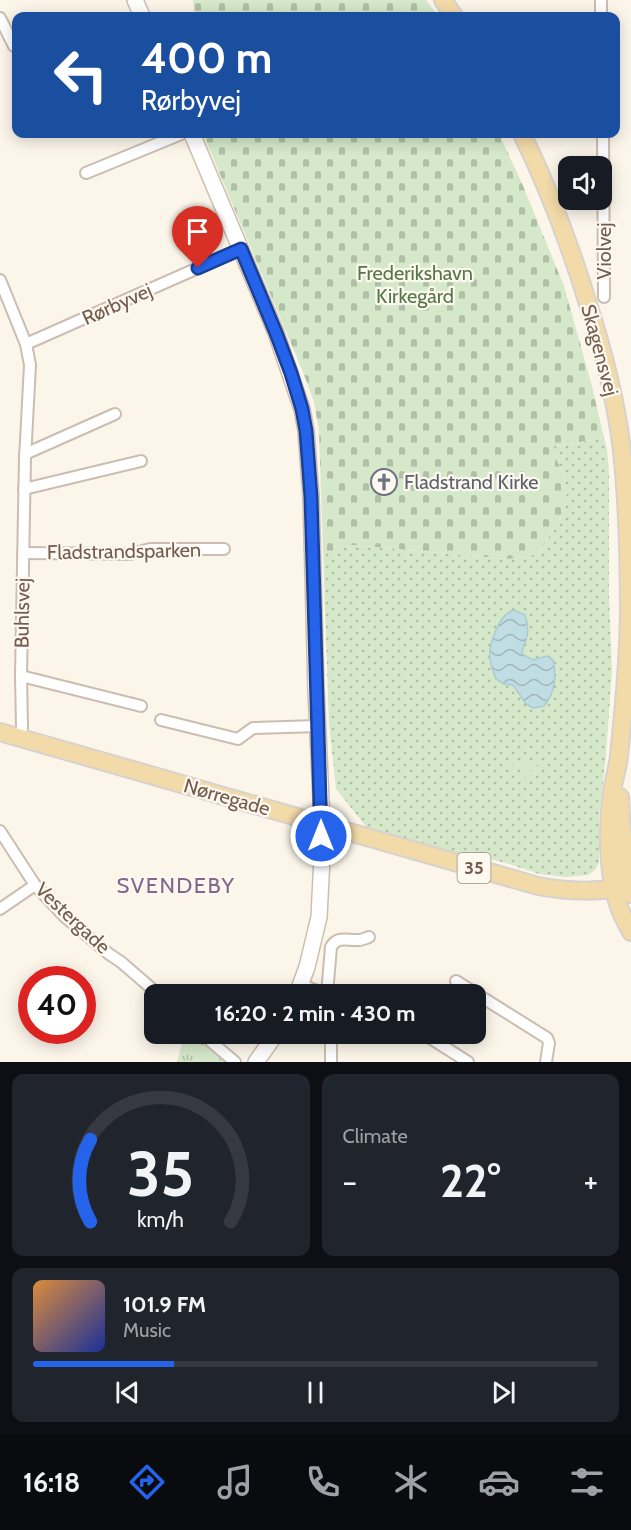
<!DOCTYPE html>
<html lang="en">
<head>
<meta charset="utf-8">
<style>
	:root { --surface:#171b24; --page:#20242c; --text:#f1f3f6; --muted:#9ea1a6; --line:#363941; --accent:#2563eb }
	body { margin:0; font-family:Cabin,sans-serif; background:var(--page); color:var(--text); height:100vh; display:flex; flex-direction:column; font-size:22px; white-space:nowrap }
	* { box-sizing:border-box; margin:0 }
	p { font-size:20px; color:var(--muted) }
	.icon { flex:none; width:33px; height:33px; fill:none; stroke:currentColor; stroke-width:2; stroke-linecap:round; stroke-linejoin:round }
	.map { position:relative; height:1062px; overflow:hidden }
	.side { display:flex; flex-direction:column; gap:12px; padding:12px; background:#0d0f14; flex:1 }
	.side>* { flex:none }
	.banner { position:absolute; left:12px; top:12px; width:608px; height:126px; border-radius:12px; box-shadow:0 3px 15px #0003; background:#1a4fa0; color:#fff; overflow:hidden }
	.buttons { position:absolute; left:558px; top:156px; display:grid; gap:12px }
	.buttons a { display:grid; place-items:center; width:54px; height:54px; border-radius:12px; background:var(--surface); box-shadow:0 3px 15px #0003; font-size:30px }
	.speed { position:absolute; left:18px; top:966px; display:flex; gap:12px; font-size:30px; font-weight:700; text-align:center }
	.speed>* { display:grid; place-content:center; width:78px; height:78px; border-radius:50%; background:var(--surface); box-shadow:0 3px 15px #0003; line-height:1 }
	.speed .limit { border:9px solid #d22; background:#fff; color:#111 }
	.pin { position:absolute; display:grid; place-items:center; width:51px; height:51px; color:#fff; margin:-62px -26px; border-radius:50% 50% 50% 0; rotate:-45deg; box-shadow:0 0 6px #0007 }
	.pin .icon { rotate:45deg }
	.me { position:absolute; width:66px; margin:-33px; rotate:0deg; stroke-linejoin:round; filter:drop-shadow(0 0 4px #0008) }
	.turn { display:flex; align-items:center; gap:21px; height:126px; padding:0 30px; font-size:27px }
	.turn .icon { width:78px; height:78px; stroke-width:2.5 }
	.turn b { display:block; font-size:42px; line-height:51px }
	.big { font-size:45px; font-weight:700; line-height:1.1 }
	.side .tile { flex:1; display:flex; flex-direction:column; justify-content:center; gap:9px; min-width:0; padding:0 21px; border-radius:12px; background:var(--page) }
	.side .dial { align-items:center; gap:0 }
	.dial svg { height:156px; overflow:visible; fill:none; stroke:var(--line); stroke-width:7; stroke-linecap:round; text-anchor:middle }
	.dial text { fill:var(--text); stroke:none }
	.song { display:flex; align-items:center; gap:18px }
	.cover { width:72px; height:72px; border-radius:9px; background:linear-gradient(135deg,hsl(30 70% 55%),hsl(230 70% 35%)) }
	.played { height:6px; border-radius:3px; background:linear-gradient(90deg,var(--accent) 25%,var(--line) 25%) }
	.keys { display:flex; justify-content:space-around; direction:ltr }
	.heat { display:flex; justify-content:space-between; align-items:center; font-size:33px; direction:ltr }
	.side .tiles { flex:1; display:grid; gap:12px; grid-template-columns:1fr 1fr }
	.tile:last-child { grid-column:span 2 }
	.trip { position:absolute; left:144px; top:984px; width:342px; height:60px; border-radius:12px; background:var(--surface); box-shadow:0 3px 15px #0003; font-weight:700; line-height:60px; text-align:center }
	.dock { display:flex; height:96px; justify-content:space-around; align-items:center; background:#090b0e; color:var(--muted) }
	.dock .icon { width:42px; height:42px }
	.dock .on { color:var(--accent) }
	.dock b { font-size:27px; color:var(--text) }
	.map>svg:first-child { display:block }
	.grass { fill:url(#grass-tufts) }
	.cemetery { fill:url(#cemetery-stones) }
	.park { fill:url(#park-dots) }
	.pitch { fill:#d5e8c9 }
	.water { fill:url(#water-waves); stroke:#a7ccd4; stroke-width:1.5 }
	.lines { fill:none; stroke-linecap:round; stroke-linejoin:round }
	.street-casing { stroke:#ccbdb1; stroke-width:14 }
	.secondary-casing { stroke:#cfbeae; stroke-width:18 }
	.primary-casing { stroke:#d8d2ce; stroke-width:20 }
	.street { stroke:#fff; stroke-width:10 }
	.secondary { stroke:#fff; stroke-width:15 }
	.primary { stroke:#f3daa9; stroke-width:16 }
	.route-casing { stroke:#184099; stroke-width:15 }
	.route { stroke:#2563eb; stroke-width:10 }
	.labels { text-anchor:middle; stroke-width:4.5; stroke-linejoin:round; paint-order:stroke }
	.shield { fill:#fef9f0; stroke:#9d8c7f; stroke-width:1.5 }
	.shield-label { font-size:18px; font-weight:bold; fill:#745d4f }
	.street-label { font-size:20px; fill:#745d4f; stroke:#fef9f0 }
	.park-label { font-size:20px; fill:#547848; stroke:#fef9f0 }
	.worship-label { font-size:20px; fill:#5b616d; stroke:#fef9f0; text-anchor:start }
	.quarter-label { font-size:22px; letter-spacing:1.5px; fill:#83678f; stroke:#fef9f0 }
</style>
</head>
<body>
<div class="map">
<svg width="631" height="1062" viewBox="0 0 631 1062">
	<defs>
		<pattern id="grass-tufts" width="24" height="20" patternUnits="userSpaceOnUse" patternTransform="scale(1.5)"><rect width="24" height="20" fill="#d5e8c9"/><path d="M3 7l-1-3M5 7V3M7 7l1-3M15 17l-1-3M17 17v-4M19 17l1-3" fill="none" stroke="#b1bfa6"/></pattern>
		<pattern id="cemetery-stones" width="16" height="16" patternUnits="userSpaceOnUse" patternTransform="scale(1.5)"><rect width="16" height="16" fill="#d5e8c9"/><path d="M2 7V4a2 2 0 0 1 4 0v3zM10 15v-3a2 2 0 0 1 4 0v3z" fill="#b1bfa6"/></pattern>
		<pattern id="park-dots" width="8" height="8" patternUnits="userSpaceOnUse" patternTransform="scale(1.5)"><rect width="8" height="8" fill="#d5e8c9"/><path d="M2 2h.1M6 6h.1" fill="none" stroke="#b1bfa6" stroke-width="1.8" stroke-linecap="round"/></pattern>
		<pattern id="water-waves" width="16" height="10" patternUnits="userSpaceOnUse" patternTransform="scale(1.5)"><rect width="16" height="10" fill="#c0dde3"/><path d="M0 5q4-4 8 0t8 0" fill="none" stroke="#a1b6ba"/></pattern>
	</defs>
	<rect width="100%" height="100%" fill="#fbf5ea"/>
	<!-- grass -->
	<path class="grass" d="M176,1034H191L224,1062H177L182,1043L174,1040Z"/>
	<!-- cemetery -->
	<g class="cemetery">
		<path d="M193,0H426L438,16H182L194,14Z"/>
		<path d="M203,134H499L521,181L564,286L592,386L604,438L556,446L554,454L561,469L567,490L565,506L558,523L540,551L533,557L507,559L351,545L333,551L323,552L319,431L314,402L303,372Z"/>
	</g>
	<!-- park -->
	<path class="park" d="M604,438L607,449L609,475V597L612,669L606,755L599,816V863L595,870L588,875L566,877L539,874L509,864L483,857L459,854L368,829L336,789L329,723L323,552L333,551L350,545L506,559L533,557L540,551L558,523L565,506L567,490L561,469L551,447Z"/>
	<!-- pitch -->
	<g class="pitch">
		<path d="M539,759V765L513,769L512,763Z"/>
		<path d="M540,769L541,775L515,779L514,773Z"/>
	</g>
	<!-- water -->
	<path class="water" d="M514,610L525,615C528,624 529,631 526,640C524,646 522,647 522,654L533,660L547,656L553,660C557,678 555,692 544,706L533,708L526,704L513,685L504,684L496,679C494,673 491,667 490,660C488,645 499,614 514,610Z"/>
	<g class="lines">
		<defs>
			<g id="street">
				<path d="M601,0V16"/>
				<path d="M0,18L14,46"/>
				<path d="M603,134L604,297"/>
				<path d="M86,173L181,134"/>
				<path d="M0,280L26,344L30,365L25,459L21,676L22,727L20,737"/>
				<path d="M26,344L241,249"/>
				<path d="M25,454L115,414"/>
				<path d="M24,489L141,461"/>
				<path d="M23,553L130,554L150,549H224"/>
				<path d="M21,676L141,706"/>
				<path d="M161,720L238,739L253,728L318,726"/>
				<path d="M0,831L35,885L65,917L109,954L121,962L158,994"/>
				<path d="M0,909L35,885"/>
				<path d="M456,981L547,1038L549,1043L546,1062"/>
				<path d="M300,984L324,994"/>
				<path d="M327,994L331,947C338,935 348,941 359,940C362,940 366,938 369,937"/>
				<path d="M202,1034L235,1062"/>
				<path d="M331,1034V1062"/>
				<path d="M424,1034L468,1062"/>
			</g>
			<g id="secondary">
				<path d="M135,0L142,16"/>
				<path d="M192,134L276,333L302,409L306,431L311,497L316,690L321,800L322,858L319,917L307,967L297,994"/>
				<path d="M256,1062L276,1034"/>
			</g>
			<g id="primary">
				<path d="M443,0L454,16"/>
				<path d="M522,134C549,189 571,248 589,307C603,351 615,397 621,443C628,500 629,558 629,615C628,661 624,709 619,755C618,767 614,779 612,791C607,826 607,873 619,907C622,916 627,924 631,932"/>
				<path d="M0,732L538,886C570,892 596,892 629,887"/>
				<path d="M620,797L621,820L629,887L631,894"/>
			</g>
		</defs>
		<!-- street casing -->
		<use href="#street" class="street-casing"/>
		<!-- secondary casing -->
		<use href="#secondary" class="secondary-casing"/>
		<!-- primary casing -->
		<use href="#primary" class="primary-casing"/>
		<!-- street -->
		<use href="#street" class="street"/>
		<!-- secondary -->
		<use href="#secondary" class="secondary"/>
		<!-- primary -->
		<use href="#primary" class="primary"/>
	</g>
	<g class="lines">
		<defs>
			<path id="route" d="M198,268L241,249L276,333L291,373L302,409L306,431L311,497L321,836"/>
		</defs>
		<!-- route casing -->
		<use href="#route" class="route-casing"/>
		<!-- route -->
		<use href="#route" class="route"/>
	</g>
	<!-- icons -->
	<defs>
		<symbol id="church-ring" viewBox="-11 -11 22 22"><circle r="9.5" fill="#fef9f0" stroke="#6b7280" stroke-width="1.5"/><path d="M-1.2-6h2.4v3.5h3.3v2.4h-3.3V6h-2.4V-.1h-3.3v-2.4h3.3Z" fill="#6b7280"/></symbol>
	</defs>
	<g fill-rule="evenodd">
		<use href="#church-ring" x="369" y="467" width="30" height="30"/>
	</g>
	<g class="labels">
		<!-- shield labels -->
		<rect class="shield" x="457.5" y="853" width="33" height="30" rx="4.5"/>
		<g class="shield-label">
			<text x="474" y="874">35</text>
		</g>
		<!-- street labels -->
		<g class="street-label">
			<text transform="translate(604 251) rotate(-90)" y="7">Violvej</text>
			<text transform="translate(117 304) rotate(-24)" y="7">Rørbyvej</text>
			<text transform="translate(600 350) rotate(75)" y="7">Skagensvej</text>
			<text transform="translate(124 551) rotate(-1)" y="7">Fladstrandsparken</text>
			<text transform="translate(22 613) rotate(-89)" y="7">Buhlsvej</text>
			<text transform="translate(227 797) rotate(16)" y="7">Nørregade</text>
			<text transform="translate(73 918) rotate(43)" y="7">Vestergade</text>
		</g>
		<!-- park labels -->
		<g class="park-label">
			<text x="415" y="280">Frederikshavn<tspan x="415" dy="23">Kirkegård</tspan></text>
		</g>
		<!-- worship labels -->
		<g class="worship-label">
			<text x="404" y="489">Fladstrand Kirke</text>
		</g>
		<!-- quarter labels -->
		<g class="quarter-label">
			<text x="176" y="893">SVENDEBY</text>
		</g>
	</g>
</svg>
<div class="buttons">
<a><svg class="icon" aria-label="sound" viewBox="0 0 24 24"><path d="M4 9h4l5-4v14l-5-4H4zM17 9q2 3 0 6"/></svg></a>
</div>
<div class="speed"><div class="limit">40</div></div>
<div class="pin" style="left:198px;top:268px;background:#d93025"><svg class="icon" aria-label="arrive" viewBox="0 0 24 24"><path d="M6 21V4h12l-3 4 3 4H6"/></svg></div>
<svg class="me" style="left:321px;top:836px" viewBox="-20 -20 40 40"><circle r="17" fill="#2563eb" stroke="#fff" stroke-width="3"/><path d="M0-11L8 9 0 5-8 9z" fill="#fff"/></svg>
<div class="trip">16:20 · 2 min · 430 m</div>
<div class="banner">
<div class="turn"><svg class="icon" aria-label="left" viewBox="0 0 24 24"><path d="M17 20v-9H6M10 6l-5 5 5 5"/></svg><div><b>400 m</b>Rørbyvej</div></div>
</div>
</div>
<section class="side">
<div class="tiles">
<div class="tile dial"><svg viewBox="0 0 100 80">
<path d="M14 69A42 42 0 1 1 86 69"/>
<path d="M14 69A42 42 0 0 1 14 27" stroke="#2563eb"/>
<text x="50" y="56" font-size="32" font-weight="700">35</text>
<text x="50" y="72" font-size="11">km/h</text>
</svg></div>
<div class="tile"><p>Climate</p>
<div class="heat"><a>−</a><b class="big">22°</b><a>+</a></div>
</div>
<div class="tile">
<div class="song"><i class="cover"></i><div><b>101.9 FM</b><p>Music</p></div></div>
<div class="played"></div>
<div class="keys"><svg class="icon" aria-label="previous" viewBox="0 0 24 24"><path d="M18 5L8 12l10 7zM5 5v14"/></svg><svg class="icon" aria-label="pause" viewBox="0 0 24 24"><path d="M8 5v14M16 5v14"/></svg><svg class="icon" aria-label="next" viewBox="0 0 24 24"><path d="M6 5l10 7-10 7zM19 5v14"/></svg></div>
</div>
</div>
</section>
<nav class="dock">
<b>16:18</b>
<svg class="icon on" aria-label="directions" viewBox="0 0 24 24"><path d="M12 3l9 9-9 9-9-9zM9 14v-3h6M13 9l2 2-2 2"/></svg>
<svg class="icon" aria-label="music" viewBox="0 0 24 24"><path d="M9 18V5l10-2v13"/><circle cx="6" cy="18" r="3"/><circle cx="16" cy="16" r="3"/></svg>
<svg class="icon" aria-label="phone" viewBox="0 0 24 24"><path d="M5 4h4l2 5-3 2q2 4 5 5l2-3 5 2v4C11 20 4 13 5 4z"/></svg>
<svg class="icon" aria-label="climate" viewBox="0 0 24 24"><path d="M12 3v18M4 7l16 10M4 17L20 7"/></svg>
<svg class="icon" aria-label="car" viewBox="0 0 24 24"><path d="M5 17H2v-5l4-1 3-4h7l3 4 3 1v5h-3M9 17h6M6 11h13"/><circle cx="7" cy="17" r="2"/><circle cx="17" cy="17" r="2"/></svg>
<svg class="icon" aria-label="filters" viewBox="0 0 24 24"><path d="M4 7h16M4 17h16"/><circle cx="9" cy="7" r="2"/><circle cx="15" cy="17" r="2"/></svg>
</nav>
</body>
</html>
